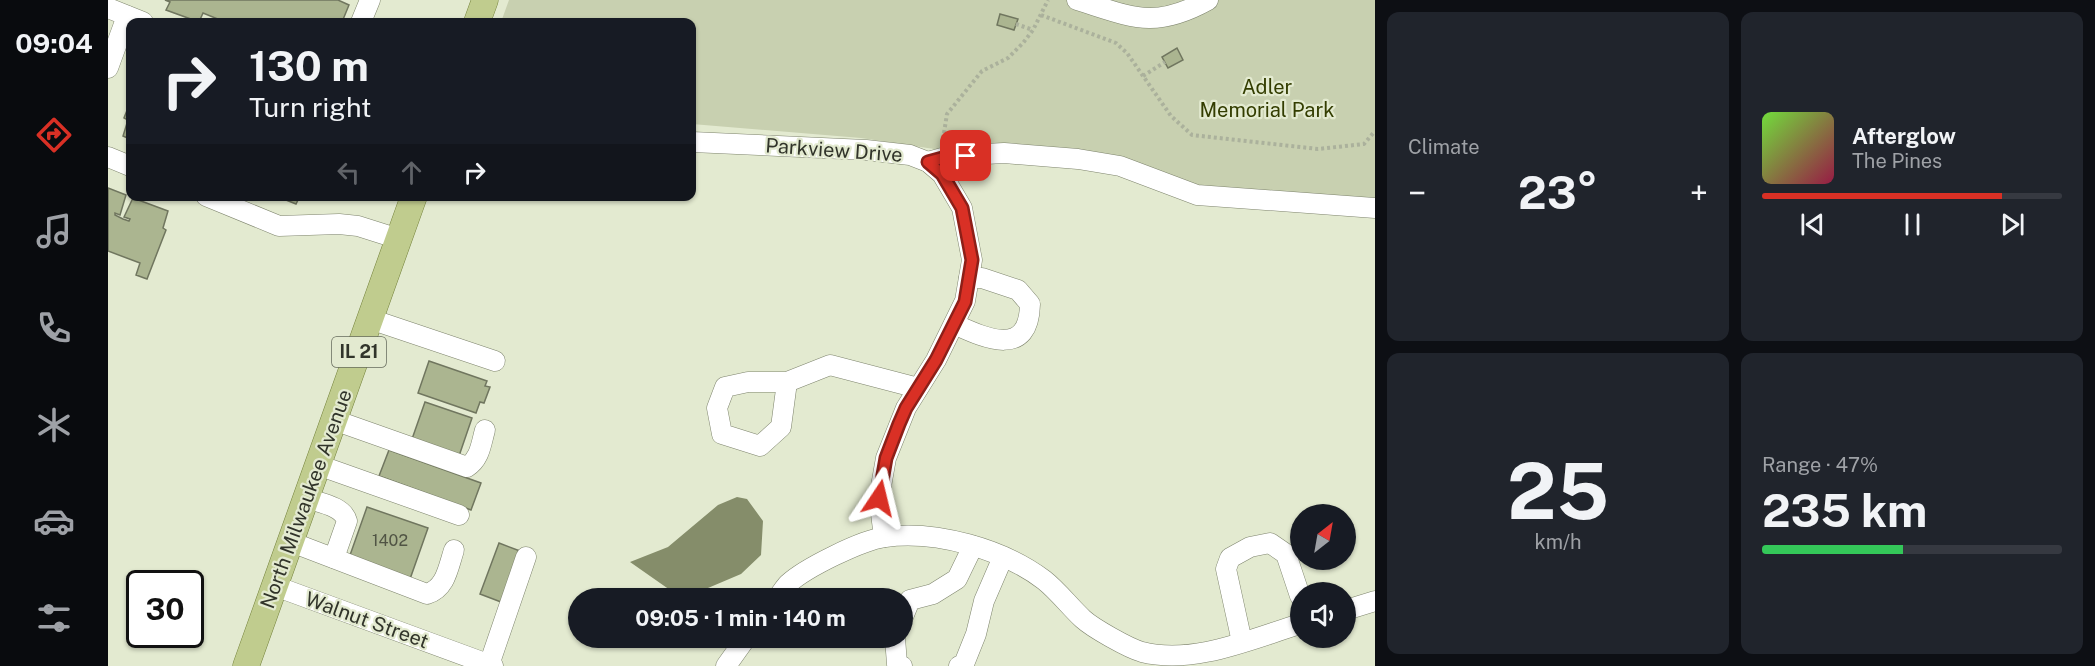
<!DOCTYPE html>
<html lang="en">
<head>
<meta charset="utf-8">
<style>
	:root { --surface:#171b24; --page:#20242c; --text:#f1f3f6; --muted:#9ea1a6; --line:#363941; --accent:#d93025 }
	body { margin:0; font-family:"Public Sans",sans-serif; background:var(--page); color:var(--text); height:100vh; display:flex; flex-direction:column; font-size:22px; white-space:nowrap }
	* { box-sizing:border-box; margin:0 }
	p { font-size:20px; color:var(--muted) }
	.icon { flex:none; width:33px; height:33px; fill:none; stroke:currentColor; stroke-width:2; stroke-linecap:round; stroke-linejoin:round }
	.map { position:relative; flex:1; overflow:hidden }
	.drawer { display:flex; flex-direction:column; gap:12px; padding:12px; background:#0d0f14; width:720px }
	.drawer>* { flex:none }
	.top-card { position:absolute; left:18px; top:18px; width:570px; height:183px; border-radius:12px; box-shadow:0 2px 4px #0004; background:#171b24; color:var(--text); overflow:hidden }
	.needle { width:39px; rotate:31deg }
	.controls { position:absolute; left:1182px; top:504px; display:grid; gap:12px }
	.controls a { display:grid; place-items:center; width:66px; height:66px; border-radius:50%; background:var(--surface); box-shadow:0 2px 4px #0004; font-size:30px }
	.speed { position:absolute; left:18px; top:570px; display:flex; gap:12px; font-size:30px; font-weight:700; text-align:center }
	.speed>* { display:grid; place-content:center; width:78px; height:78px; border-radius:50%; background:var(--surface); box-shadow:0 2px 4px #0004; line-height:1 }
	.speed .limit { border:3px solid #111; border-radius:9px; background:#fff; color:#111 }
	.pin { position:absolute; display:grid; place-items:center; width:51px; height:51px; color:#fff; margin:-26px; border-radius:12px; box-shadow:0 3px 9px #0006 }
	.me { position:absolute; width:66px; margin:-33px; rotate:10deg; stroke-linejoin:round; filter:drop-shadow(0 0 4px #0008) }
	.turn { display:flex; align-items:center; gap:21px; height:126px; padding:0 24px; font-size:27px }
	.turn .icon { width:78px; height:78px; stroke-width:2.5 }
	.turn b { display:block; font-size:42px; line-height:51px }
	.lanes { display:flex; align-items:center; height:57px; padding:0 24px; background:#0003; justify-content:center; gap:30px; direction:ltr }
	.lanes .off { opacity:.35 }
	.big { font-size:45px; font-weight:700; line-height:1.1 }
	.drawer .widget { flex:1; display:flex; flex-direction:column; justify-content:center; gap:9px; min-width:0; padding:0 21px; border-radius:12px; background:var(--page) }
	.drawer .dial { align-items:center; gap:0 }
	.dial b { font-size:78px; line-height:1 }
	.song { display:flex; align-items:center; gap:18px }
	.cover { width:72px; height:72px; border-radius:9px; background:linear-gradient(135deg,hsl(100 70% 55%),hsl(340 70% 35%)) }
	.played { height:6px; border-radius:3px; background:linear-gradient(90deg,var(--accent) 80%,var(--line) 80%) }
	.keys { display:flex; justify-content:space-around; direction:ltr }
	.heat { display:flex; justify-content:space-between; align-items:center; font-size:33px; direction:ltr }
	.charge { height:9px; border-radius:4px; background:linear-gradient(90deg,#34c759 47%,var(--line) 0) }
	.drawer .tiles { flex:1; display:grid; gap:12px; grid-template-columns:repeat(2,1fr) }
	.trip { position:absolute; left:460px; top:588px; width:345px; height:60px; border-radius:30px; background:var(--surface); box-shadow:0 2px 4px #0004; font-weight:700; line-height:60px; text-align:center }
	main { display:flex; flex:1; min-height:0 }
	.tabs { display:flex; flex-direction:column; width:108px; justify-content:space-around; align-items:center; background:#090b0e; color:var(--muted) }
	.tabs .icon { width:42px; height:42px }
	.tabs .current { color:var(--accent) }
	.tabs b { font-size:27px; color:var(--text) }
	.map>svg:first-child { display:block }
	.green { fill:#c8d0b0 }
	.water { fill:#858d6a }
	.building { fill:#abb590; stroke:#70765f; stroke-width:1.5 }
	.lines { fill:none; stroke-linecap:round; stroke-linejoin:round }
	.minor-casing { stroke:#7e846d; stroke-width:21 }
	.major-casing { stroke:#73813a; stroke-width:27 }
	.path { stroke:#abb19c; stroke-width:4; stroke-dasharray:3 3; stroke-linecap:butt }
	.minor { stroke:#fff; stroke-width:20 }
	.major { stroke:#c0cc8e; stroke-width:26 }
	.route-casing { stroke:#8d1f18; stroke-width:15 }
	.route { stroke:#d93025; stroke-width:10 }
	.labels { text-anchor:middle; stroke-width:4.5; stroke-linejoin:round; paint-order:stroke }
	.number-label { font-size:16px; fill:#505444 }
	.shield { fill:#e3ead0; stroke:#666b5c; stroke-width:1.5 }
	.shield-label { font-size:18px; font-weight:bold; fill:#31342a }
	.park-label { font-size:20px; fill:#333d00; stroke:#e3ead0 }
	.street-label { font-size:20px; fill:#31342a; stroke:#e3ead0 }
</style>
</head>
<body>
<main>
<nav class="tabs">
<b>09:04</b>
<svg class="icon current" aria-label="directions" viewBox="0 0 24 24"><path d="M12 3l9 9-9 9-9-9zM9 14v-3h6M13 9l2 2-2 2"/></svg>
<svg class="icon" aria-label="music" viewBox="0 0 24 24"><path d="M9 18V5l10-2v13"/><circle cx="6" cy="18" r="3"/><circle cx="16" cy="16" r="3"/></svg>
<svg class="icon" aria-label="phone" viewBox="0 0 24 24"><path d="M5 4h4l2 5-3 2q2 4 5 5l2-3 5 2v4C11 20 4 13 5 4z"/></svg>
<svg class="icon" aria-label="climate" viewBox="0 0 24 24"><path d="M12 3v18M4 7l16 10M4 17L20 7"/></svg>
<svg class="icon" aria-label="car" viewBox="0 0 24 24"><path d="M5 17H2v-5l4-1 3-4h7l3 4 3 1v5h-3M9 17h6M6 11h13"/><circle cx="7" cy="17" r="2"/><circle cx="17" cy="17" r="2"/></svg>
<svg class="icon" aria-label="filters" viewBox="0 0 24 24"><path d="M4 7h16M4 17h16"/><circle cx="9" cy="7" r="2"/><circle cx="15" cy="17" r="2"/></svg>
</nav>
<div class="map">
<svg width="1267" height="666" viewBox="0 0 1267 666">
	<rect width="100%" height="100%" fill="#e3ead0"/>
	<!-- green -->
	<path class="green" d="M401,0H1267V205L1092,191L1021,161L846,152L753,138L584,124V22H393Z"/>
	<!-- water -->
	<path class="water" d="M629,497L639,499L655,521L653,555L633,574L600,588L562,590L522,562L560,547L610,505Z"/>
	<!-- building -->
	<g class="building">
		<path d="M57,0H230L241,5L234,22H117L95,13L91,22L58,10L62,2Z"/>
		<path d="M892,14L910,19L906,30L889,25Z"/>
		<path d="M1069,48L1075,60L1060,68L1054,57Z"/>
		<path d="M22,103V139L15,136L20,120L16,118Z"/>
		<path d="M0,188L18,195L12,215L7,213V215L15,219L21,221L22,219L16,217L25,198L60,211L55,228L58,230L39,279L28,275L32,263L0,251Z"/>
		<path d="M168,196H192L188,204Z"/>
		<path d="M321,361L379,381L377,386L382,387L376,403L372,402L368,413L310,393Z"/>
		<path d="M317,402L364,418L351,456L304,439Z"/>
		<path d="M281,450L373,483L363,510L271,476Z"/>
		<path d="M259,507L320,528L302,579L241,558Z"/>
		<path d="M391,543L412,551L393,602L372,594Z"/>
	</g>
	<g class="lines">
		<defs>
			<g id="minor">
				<path d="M969,0C1024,17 1046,30 1100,0"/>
				<path d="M0,8L35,22"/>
				<path d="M253,22L262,0"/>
				<path d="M0,68L19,16"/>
				<path d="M584,142L758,150L802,155L820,162L834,174L854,208L864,260L857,301L828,360L798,408L778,458L771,498L776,537"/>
				<path d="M0,157L22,166"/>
				<path d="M820,162L842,156L896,153L970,159L1012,166L1089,195L1267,208"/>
				<path d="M98,196L171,226L231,224L250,226L291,239"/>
				<path d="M262,319L387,361"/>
				<path d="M846,324C877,338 921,359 922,304L910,290L874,278H861"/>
				<path d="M679,382L673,427L652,446L614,434L609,408L617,387L640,382H679L722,365L810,388"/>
				<path d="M226,420L359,467C372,459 373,444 377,430"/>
				<path d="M210,465L351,515"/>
				<path d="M198,498C212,503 235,506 239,521L226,558"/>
				<path d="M183,542L319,594C338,588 340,568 346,550"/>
				<path d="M167,586L385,666"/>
				<path d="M669,598C673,594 676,588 680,584C697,568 754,540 777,537C828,530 895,549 936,580C950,591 962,607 975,619C985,628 1020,648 1034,652C1086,665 1143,639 1192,624"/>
				<path d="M1238,610L1267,601"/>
				<path d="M795,617L802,600L825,594L849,579L865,546"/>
				<path d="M787,638L789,664L794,666"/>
				<path d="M1134,642L1118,569L1122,558L1142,547L1162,543L1178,554L1192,596"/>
				<path d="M381,665L418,557"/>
				<path d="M618,666L638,638"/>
				<path d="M851,666L856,664L868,634L876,601L895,557"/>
			</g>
			<g id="major">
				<path d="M369,22L377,0"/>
				<path d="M138,666L306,196"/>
			</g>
		</defs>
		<!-- minor casing -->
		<use href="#minor" class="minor-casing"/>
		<!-- major casing -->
		<use href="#major" class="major-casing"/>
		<!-- path -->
		<g class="path">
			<path d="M933,15L1008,43L1019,53L1063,116L1084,135L1210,149L1256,144L1267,131"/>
			<path d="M908,24L925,30"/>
			<path d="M1035,76L1057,62"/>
			<path d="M835,139L839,114L874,71L900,58L915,43L925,30L940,0"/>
		</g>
		<!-- minor -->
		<use href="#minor" class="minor"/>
		<!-- major -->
		<use href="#major" class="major"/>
	</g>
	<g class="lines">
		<defs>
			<path id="route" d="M771,498L778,458L791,424L798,408L828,360L857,302L864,260L854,208L834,174L820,162L842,156H858"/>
		</defs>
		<!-- route casing -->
		<use href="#route" class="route-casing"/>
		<!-- route -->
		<use href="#route" class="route"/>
	</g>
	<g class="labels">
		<!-- number labels -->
		<g class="number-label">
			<text x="282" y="546">1402</text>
		</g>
		<!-- shield labels -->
		<rect class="shield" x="224" y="337" width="54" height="30" rx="4.5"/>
		<g class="shield-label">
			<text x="251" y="358">IL 21</text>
		</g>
		<!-- park labels -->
		<g class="park-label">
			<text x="1159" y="94">Adler<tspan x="1159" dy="23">Memorial Park</tspan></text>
		</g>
		<!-- street labels -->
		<g class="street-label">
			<text transform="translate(726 150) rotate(4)" y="7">Parkview Drive</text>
			<text transform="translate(198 499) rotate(-70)" y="7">North Milwaukee Avenue</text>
			<text transform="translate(259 620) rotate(20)" y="7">Walnut Street</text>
		</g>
	</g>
</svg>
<div class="controls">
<a><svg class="needle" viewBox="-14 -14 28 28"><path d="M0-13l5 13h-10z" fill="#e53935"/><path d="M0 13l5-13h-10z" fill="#9ea1a6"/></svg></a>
<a><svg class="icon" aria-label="sound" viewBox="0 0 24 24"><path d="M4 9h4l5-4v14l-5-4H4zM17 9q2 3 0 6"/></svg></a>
</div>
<div class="speed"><div class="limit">30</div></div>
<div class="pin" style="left:858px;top:156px;background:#d93025"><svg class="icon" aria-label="arrive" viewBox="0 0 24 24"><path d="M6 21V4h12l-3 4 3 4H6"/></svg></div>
<svg class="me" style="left:771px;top:498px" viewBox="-20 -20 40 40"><path d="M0-17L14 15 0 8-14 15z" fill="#d93025" stroke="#fff" stroke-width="4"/></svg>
<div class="trip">09:05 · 1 min · 140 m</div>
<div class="top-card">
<div class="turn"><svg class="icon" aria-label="right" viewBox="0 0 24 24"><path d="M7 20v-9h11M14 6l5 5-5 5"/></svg><div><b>130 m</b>Turn right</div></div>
<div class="lanes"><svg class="icon off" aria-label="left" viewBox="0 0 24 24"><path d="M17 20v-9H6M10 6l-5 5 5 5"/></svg><svg class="icon off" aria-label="ahead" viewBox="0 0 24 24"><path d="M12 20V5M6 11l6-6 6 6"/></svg><svg class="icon" aria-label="right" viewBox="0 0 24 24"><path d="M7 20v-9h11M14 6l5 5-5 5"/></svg></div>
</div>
</div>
<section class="drawer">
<div class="tiles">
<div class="widget"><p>Climate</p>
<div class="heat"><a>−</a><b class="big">23°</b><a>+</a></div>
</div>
<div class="widget">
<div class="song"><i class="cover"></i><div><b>Afterglow</b><p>The Pines</p></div></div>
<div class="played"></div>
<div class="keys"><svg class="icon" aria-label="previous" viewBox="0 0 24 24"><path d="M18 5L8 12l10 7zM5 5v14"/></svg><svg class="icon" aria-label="pause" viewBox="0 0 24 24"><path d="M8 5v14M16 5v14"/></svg><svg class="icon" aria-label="next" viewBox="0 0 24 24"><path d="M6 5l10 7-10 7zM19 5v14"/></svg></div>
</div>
<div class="widget dial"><b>25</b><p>km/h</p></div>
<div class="widget"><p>Range · 47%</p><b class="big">235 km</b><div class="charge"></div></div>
</div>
</section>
</main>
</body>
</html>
